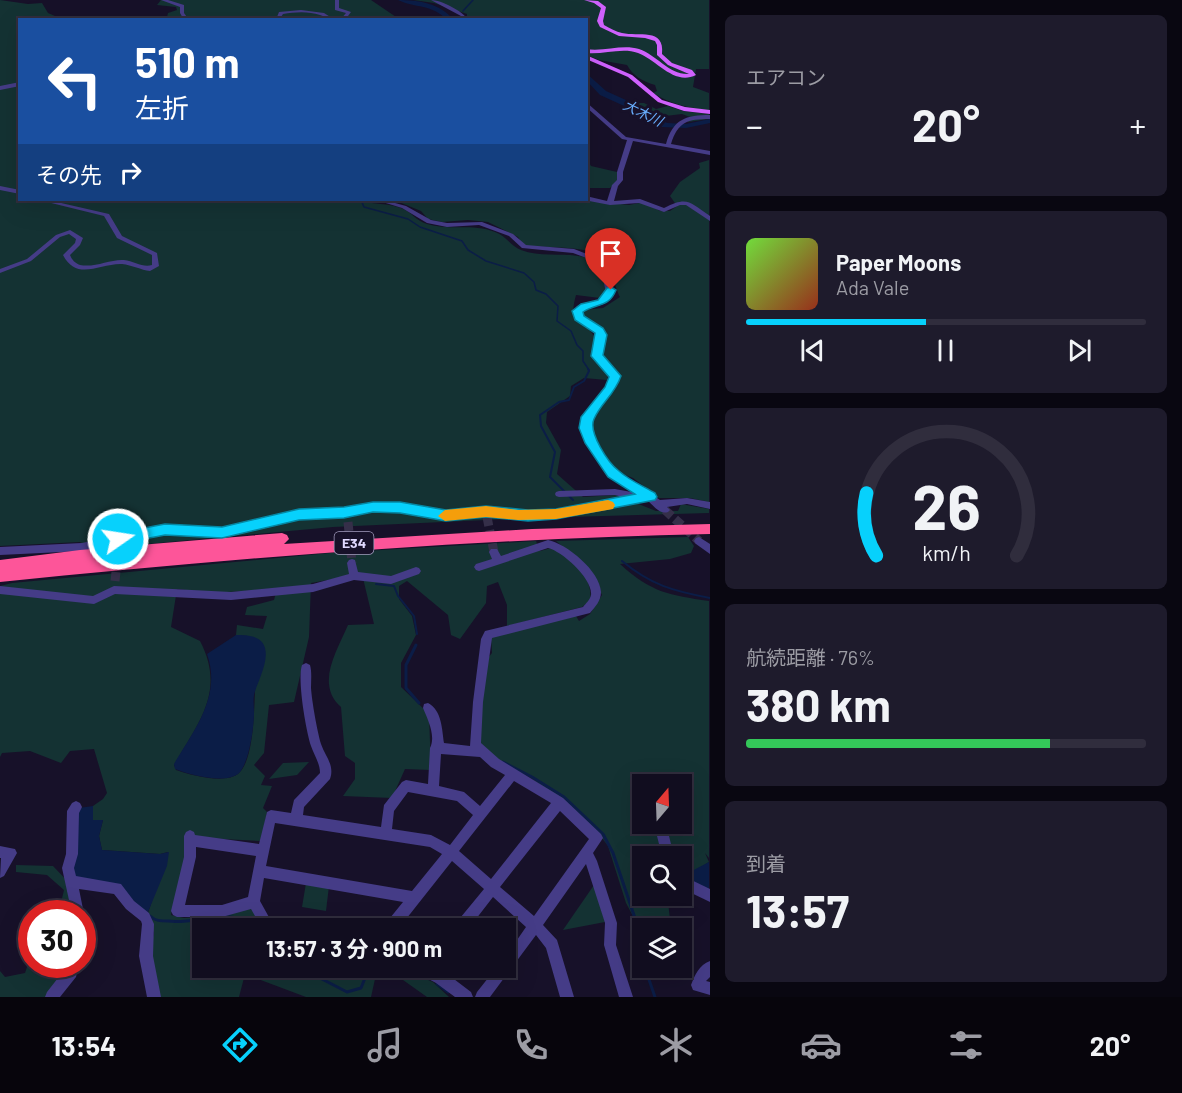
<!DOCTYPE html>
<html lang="ja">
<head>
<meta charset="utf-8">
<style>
	:root { --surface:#110d1f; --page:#1e1b2c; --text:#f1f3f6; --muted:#9c9ca4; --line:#302d3d; --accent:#07d1fc }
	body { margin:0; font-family:Barlow,"Noto Sans JP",sans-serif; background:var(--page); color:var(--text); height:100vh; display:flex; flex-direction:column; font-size:22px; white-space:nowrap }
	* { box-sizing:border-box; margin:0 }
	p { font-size:20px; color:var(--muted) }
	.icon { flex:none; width:33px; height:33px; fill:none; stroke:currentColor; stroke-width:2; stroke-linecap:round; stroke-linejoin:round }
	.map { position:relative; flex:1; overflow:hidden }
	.drawer { display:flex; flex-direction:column; gap:15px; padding:15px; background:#090711; width:472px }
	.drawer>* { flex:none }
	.banner { position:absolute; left:18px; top:18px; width:570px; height:183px; border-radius:0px; box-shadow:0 6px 24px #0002,0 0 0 2px var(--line); background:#1a4fa0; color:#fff; overflow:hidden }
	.needle { width:39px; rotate:19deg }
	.tools { position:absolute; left:632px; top:774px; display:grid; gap:12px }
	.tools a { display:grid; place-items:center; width:60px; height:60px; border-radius:0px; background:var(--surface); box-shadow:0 6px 24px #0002,0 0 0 2px var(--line); font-size:30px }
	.speed { position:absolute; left:18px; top:900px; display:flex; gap:12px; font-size:30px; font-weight:700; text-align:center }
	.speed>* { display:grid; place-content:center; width:78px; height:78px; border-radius:50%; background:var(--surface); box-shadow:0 6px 24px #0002,0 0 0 2px var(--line); line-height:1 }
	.speed .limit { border:9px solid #d22; background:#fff; color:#111 }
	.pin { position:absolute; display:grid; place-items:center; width:51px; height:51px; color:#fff; margin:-62px -26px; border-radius:50% 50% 50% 0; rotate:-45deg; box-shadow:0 0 6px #0007 }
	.pin .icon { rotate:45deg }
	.me { position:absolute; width:66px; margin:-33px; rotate:77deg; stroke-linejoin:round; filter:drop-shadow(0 0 4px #0008) }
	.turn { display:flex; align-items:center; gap:21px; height:126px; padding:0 18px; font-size:27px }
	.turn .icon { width:78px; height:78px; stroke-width:2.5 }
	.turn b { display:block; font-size:42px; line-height:51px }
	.then { display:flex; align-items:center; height:57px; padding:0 18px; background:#0003; gap:12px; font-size:22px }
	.big { font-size:45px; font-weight:700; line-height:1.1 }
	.drawer .widget { flex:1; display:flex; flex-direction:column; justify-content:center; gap:9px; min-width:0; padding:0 21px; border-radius:9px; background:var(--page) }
	.drawer .dial { align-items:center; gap:0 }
	.dial svg { height:156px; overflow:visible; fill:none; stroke:var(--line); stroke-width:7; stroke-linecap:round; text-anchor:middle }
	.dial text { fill:var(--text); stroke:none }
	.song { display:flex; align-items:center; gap:18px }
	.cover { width:72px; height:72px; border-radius:9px; background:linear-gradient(135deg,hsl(100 70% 55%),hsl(10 70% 35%)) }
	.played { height:6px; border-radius:3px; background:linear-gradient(90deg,var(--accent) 45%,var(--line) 45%) }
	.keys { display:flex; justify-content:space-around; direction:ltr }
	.heat { display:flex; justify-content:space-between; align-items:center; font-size:33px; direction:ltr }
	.charge { height:9px; border-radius:4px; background:linear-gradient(90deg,#34c759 76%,var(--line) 0) }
	.trip { position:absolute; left:192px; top:918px; width:324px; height:60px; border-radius:0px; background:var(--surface); box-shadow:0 6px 24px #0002,0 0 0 2px var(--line); font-weight:700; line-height:60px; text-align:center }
	.menu { display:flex; height:96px; justify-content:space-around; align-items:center; background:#07050c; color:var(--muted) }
	.menu .icon { width:42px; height:42px }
	.menu .selected { color:var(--accent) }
	.menu b { font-size:27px; color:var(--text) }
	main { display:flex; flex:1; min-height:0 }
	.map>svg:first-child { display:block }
	.green { fill:#143233; fill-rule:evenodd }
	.water { fill:#0b1d47 }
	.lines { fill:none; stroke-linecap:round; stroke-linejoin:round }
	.stream-far2 { stroke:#0b1d47; stroke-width:1.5 }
	.stream-far1 { stroke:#0b1d47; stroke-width:2 }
	.stream { stroke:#0b1d47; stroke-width:3 }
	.river { fill:#0b1d47; fill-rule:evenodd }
	.minor-tunnel { stroke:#352f49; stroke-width:9; stroke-dasharray:9 4.5; stroke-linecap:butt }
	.minor { fill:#453c87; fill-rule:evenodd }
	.major { fill:#cf61fd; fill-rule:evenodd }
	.highway { fill:#fd5599; fill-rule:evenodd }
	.route { fill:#07d1fc; stroke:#0588a4; stroke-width:1.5 }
	.slow { fill:#f59e0b }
	.labels { text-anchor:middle; stroke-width:6; stroke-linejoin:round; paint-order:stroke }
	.far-water-label { font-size:14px; font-style:italic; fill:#68adfd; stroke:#171129 }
	.shield { fill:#171129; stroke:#a49dbf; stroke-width:1.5 }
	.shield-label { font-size:14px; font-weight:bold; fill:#e0d9ff }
</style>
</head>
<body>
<main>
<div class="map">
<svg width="710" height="997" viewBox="0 0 710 997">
	<rect width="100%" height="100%" fill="#171129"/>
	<!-- green -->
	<g class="green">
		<path d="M0,0L28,4L42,3L48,13L55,16V19L20,20V200H364L365,202C376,204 391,204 401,208C412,212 416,221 427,224C450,231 472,223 495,232C506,236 511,246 521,250C547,260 575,248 601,264L606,288L600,298L576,295C567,327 583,316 596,339L593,354L608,375L607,380L584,378L571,386L570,396L547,412L546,423L561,450L557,474L583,497L616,495L656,511H678L681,504L709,509V513L568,517L537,509L513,511L509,519L333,527L93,549L80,542L0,546Z"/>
		<path d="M161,0H371L399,19H170L167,17L168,13L177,10L176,7L157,5Z"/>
		<path d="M413,0H709V69H696L693,87L709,93V110C689,108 670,104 653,93L657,91L655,85C642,81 633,76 627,65L599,60L587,55L586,20L458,19L467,17V14L434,3Z"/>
		<path d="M636,103H644L656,109L668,106L683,111L709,114V119L688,122L690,117L682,114L657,117L636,107Z"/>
		<path d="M586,157L591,166L617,172L619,180L610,188H587Z"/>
		<path d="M709,160V502L690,498H659L633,478L617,472L593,436L591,423L621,378C616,367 605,362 600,351L606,336L601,328L584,318L583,310L603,308L620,297C615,288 611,267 607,261C597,245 546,248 528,246L522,244L518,237L488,222L468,220L442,222L428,219L421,211L394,200H543L558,202L586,200L629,205L644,202L660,211H670L677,206L670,196L680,182L700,168L699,163Z"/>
		<path d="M688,537L694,546L691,553L670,559L620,564C652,593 669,595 709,601V858L705,853L709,862L685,878L681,873V856H642V896H675L668,902L671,928H642V933L626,903L608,846L596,830L563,800L522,772L500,761L478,744L484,663L492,653L491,637L576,616L579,621L590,614L602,595L589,569L556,541ZM642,784H681V824H642Z"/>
		<path d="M536,541L540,551L555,547C572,562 594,576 590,601L582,607L507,626V605L498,582L487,586L486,603L460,639L451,635L448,615L407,581L399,586V599L412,616L416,635L401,663V687L429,714L431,770L405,769L392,798L343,796L355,779V763L345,756L341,707C315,684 337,651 348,625L374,624L362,574L311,583L309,637L294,702L269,705L264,753L254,765L265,776L261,785L272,786L263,808L267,812L261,841L184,837L186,855L171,915L184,918L225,915L247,908L254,910L264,928H202V968H399L433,982L449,997H427L403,980L375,979L371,997H306L245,974L239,997H159L148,958L154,933L148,913L168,852L160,854L102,850L99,836L103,820H93V806L103,799L107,793L94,749L70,751L61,763L30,751L2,753L0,757V586L12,583L330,553ZM177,589L213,593L277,589L274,600L247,607L245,615L267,616L263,629L237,625L236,635L247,636C250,653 256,674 255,691C254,711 254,759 239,773C226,785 190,775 176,770L174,765C199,722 226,691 200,641L171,627Z"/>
		<path d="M309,762L297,775L269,779L283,763Z"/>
		<path d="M16,865L53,866L71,885L75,913H37L59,911L64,890L47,875L16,872Z"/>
		<path d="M306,883L329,886L326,911L302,907Z"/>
		<path d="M594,885L605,922L563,930Z"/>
		<path d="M31,955L32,964L70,965L46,997H0V971L5,977L25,973Z"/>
	</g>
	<!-- water -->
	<g class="water">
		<path d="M236,635C244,635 256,635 262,642C273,656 257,682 254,695C253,701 254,707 254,713C254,727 249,765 238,774C224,784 190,775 175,769L174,764C194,730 222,696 207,654Z"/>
		<path d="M93,806V820H103L99,836L102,850L160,854L169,852L167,866L148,912L151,916L149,918L124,890L73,878L72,861L79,808Z"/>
		<path d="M709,862V891L685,878L688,873Z"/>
	</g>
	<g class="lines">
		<!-- stream-far2 -->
		<g class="stream-far2">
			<path d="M463,11L473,0"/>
			<path d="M361,200L364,207L408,219L420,227L462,241L468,250L486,261L524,273L534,282L536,290L546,294L558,306L557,321L571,331L577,345L583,351V361L589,370"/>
		</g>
		<!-- stream-far1 -->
		<g class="stream-far1">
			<path d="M573,500L550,477L555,452L541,426L540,415L559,402L569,400L574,387L584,381L589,371L588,369"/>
			<path d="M622,561C651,585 673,591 710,598"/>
			<path d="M376,584L394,586L398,596L414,616L417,634"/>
		</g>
		<!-- stream -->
		<g class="stream">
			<path d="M416,645L406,665V688L419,703"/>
			<path d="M503,762L532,777L564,797L603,834L613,853L642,939"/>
			<path d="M150,916C155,921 161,921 168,921C196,925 235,905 255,928"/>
			<path d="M280,968L293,974L320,978L347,992L361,988L369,968"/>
			<path d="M405,968L419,974"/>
			<path d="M645,968L655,997"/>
			<path d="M437,984L448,992"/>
		</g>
		<!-- river -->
		<g class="river">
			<path d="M398,0C419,0 439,3 454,20H447C433,4 414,8 398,0Z"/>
			<path d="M586,73L606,91L639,106L667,123L686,124L710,119V123L686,128L662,127L633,110L600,95L586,80Z"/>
		</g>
		<!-- minor-tunnel -->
		<g class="minor-tunnel">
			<path d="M665,510L699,541"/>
			<path d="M487,517L494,552"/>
			<path d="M348,522L352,563"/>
			<path d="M115,581L119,544"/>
		</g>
		<!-- minor -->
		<g class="minor">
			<path d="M161,0H168L184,5V13L189,20H184L180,13V7Z"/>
			<path d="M335,0H339V8L351,12L345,20H340L346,13L335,10Z"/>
			<path d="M431,0C441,0 463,11 468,20H463L461,16Z"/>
			<path d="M301,10L324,13L335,20C328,20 326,17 320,15C308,11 295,12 283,14L281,17L284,20H279L277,17L279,12Z"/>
			<path d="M20,82V86L0,90V86Z"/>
			<path d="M586,102L626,137L666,144C673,119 686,115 710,115V119C687,119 678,122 671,144L710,151V155L633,141L623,172V180L618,186L614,201L640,199L664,208C688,196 689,202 710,216V221L686,205H680L664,212L639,203L610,205L584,200H586V196L607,201L612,185L617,180V172L627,140L622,139L586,107Z"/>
			<path d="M0,186L20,190V194L0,190Z"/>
			<path d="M39,200H48L109,214L122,236L157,253L159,266L150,271C141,270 132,265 122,264C100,263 77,282 63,255L75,243L76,239L69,234L60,237L31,261L0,273V269L27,259L56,235L70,230L83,238L80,245L70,255C72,260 75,263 80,265C95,268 110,259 124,260C134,261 143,268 152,265V255L117,238L104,216Z"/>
			<path d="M376,200H384L406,206L431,220L447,223L482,222L513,234L526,245L574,249L605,261L614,294L604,304L583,310L581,313L603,331L605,335L601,348V355L617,371L619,379L614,390L591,418L589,423L591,434L615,472L653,495L660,500L687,498L710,502V509L687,504L667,507L670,510L668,512C660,515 654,506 648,501L556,518L528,519L486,515L446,520L400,512L373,511L344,517L299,519L222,537L165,533L82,551L0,555V547L82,543L165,525L222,529L299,511L344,509L373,503L400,504L446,512L486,507L528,511L556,510L626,498L615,495L559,497L556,496L555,494L556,492L559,491L615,489L637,493C628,488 616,483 609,476C603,470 580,431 581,423C583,408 612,393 611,377C610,370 598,362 593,356V348L597,335L596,332L573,314L577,306L598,300L606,293L600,263L573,253L522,248L509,236L479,225L447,227L427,223L402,208Z"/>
			<path d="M553,200H569C566,203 556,203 553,200Z"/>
			<path d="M699,537L710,544V554L696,544L694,541L696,538Z"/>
			<path d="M548,540C567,544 600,571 601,592C601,601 595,607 590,613L492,638L483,702L481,743L499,759L563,798L601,834L603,838L593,853L597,861L617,923L616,945L633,997H619L604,945L605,923L586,864L543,925L557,940L574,997H560L546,948L536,935L490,997H475L477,992L496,968H506V956L526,927L493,897L469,928H455L456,923L484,889L452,861L399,928H385L386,923L403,902L264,878L260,901L275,928H262L251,909L222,917H177L173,915L171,911L184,857V836L186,832L190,830L194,832L195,835L259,844L267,812L271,810L291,813L294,800L320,773C320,763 314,755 311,746C306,731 297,679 302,665L306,663L310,665C312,672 311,680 311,688C312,702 317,730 321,744C325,756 335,765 330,779L304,807L303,815L381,827L384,805L402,782L406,780L428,784L430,748C436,736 428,720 423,708L424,704L428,703C442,710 442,730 444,743L470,746L473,702L481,639L485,631L583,607C586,603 590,600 591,595C593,579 562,551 548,548L479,571L476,570L474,567L476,564L492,559L489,552L491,549H497L501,556ZM441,754L480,757L491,767L505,775L480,806L464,792L439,786ZM514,781L551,803L491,879L459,851ZM408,792L457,801L473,815L450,845L431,835L392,829L394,811ZM560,811L589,839L534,916L500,887ZM275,823L430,847L442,854L412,891L266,866ZM196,847L256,856L248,897L222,905H185L196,857Z"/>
			<path d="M352,559L355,560L358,572L391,576L416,567L419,568L421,571L419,574L391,584L354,580L313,592L231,600L115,594L94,604L0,594V586L93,596L114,586L231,592L313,584L349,574L347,563L349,560Z"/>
			<path d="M76,801L80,803L82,807L79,813L78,854L74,868L76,876L121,884L134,901L149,913L154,924L153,956L161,997H147L139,956L142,924L141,921L126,909L114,894L79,889L84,914L82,918V914H72L62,868L66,854L67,811L72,803Z"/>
			<path d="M654,824H666L674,856H662Z"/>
			<path d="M0,846L15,849L17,853L4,876L0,878L1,858H0Z"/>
			<path d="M681,875L710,889V902L681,888Z"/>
			<path d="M710,961V977L706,981L710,982V995L693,990L691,985C695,975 699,965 710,961Z"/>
			<path d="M66,964H79L76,977L60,997H45L47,992L65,969Z"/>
			<path d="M415,968H435L446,973L471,992L473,997H455L436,983L417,973Z"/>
		</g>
		<!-- major -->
		<g class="major">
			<path d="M584,0L598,1L606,7L603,21L604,25C610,28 616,32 622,33C638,37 665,27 662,54L672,63L692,70L696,75C674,86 657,60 638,53C622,47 603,55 586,53V49C604,52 622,44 639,49C657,55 669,75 689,74L668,65L657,55V45L655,41L645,38L619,36L600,27L597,21L601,8L594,3Z"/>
			<path d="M586,55L632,75L662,100L685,107L710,110V114L684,111L658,102L628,77L586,59Z"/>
		</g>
		<!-- highway -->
		<path class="highway" d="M710,524V534C472,539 236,558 0,582V560L80,550L282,533L287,535L289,539L284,544L532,529Z"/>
	</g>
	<!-- route -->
	<path class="route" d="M611,287L616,290C609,308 596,303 583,312L584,316L603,328L607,335L603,355L621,376C615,394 601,403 594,419C588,432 608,463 619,471C629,480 643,486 655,493L657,497L655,500L556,519L528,521L486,517L446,521L400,513L373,512L344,518L299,520L222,538L165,535L118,544L113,543L111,539L113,535L118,533L165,524L222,527L299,509L344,507L373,502H400L446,510L486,506L528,510L556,509L635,494L608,477L585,443L579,428L581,417L605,387L609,377L591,356L595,333L575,320L572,311L581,304L598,300L607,288Z"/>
	<!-- slow -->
	<path class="slow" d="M608,500L613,502L615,505L613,509L556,519L518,520L486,517L445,521L438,516L445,510L486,506L518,510L556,509Z"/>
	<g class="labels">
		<!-- far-water labels -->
		<g class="far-water-label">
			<text transform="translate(643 113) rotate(26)" y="5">大木川</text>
		</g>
		<!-- shield labels -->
		<rect class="shield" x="334.5" y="532" width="39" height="22" rx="4.5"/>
		<g class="shield-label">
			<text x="354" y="548">E34</text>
		</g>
	</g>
</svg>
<div class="tools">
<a><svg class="needle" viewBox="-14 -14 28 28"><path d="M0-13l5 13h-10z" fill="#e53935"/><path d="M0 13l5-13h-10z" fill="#9c9ca4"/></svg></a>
<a><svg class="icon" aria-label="search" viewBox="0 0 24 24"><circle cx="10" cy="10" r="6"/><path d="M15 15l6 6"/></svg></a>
<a><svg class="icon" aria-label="layers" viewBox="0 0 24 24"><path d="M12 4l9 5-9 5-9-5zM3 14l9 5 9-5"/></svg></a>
</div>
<div class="speed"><div class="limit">30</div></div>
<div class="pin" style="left:611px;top:290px;background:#d93025"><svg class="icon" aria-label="arrive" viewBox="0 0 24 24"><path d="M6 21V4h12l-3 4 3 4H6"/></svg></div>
<svg class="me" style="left:118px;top:539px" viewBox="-20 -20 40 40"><circle r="17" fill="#07d1fc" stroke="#fff" stroke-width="3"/><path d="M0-11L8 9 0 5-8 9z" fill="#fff"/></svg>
<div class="trip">13:57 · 3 分 · 900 m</div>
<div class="banner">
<div class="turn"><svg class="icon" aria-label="left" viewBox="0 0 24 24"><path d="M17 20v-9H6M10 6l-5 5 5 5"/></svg><div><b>510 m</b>左折</div></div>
<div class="then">その先<svg class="icon" aria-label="right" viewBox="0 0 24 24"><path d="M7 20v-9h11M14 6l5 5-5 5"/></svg></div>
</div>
</div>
<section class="drawer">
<div class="widget"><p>エアコン</p>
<div class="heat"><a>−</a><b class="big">20°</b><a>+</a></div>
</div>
<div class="widget">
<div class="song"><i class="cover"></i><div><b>Paper Moons</b><p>Ada Vale</p></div></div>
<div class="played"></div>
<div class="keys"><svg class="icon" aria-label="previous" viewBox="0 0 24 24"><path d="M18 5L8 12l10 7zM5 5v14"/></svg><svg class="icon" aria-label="pause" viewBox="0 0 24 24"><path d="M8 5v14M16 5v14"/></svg><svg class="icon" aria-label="next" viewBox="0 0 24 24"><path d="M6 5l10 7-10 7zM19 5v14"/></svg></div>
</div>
<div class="widget dial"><svg viewBox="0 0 100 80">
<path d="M14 69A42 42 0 1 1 86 69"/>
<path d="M14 69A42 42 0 0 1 9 37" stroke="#07d1fc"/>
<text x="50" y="56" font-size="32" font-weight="700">26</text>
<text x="50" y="72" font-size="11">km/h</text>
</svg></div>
<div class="widget"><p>航続距離 · 76%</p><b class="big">380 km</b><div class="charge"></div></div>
<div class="widget"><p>到着</p><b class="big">13:57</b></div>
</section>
</main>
<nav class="menu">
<b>13:54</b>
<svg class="icon selected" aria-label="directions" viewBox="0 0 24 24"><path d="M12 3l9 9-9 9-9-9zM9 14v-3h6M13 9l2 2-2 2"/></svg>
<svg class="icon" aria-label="music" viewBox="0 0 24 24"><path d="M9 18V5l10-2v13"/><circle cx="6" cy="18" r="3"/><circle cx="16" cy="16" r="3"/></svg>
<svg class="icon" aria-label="phone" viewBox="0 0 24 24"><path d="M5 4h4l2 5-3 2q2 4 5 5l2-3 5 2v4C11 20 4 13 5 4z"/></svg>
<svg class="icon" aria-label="climate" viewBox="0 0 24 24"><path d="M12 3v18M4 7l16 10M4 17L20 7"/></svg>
<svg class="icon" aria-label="car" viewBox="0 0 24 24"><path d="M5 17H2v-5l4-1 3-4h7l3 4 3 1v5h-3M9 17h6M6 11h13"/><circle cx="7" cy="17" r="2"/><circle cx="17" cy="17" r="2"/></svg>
<svg class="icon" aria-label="filters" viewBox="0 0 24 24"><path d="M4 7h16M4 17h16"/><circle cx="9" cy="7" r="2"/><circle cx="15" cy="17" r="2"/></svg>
<b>20°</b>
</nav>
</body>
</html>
